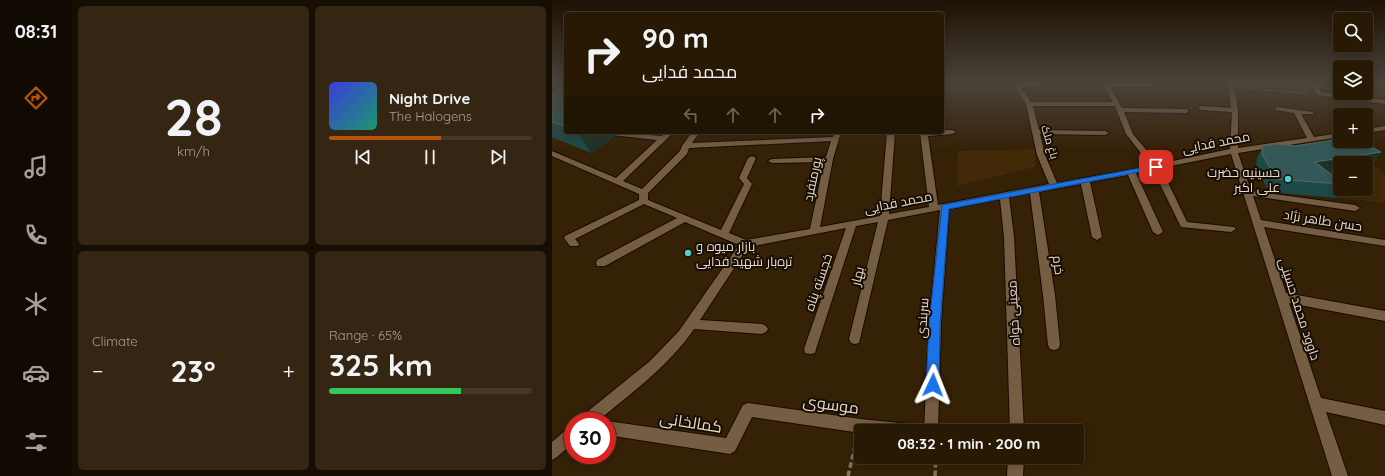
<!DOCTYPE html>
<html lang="en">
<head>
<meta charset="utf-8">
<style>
	:root { --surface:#281904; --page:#342613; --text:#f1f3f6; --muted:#a5a09a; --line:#443826; --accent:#b45309 }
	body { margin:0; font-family:Quicksand,Cairo,sans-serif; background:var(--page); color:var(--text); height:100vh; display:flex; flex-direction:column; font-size:15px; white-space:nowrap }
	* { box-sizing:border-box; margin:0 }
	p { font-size:13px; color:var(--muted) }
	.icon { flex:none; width:22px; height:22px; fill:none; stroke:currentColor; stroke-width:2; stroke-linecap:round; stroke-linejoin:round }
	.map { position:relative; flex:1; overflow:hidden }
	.details { display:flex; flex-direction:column; gap:6px; padding:6px; background:#160e02; width:480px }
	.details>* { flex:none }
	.hud { position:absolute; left:12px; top:12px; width:380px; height:122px; border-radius:4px; box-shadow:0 2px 10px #0003,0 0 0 1px var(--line); background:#281904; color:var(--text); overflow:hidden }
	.tools { position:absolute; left:781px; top:12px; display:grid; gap:8px }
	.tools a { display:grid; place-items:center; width:40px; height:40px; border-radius:4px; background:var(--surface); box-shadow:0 2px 10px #0003,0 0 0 1px var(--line); font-size:20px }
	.speed { position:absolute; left:12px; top:412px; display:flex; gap:8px; font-size:20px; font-weight:700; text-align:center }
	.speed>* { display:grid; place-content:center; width:52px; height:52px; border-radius:50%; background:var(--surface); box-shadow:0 2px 10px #0003,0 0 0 1px var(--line); line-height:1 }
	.speed .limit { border:6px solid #d22; background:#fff; color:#111 }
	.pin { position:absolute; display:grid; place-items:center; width:34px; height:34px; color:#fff; margin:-17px; border-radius:8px; box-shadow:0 2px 6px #0006 }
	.me { position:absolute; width:44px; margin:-22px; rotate:2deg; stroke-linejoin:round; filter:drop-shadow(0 0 3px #0008) }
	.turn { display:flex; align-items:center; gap:14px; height:84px; padding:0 12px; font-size:18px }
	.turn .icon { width:52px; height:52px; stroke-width:2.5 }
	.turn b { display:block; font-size:28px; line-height:34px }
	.lanes { display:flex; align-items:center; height:38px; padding:0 12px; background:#0003; justify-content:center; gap:20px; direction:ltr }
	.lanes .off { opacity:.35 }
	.big { font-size:30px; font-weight:700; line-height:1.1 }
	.details .tile { flex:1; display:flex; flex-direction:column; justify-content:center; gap:6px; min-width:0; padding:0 14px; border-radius:6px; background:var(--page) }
	.details .dial { align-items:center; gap:0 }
	.dial b { font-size:52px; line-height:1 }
	.song { display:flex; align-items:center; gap:12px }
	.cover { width:48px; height:48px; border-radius:6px; background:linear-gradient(135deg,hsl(240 70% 55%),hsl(160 70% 35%)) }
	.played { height:4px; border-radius:2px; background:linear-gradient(90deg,var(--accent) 55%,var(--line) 55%) }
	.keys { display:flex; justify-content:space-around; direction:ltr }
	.heat { display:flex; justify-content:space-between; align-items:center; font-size:22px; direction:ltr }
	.charge { height:6px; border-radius:3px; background:linear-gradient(90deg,#34c759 65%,var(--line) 0) }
	.details .tiles { flex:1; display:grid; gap:6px; grid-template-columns:repeat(2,1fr) }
	.trip { position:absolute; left:302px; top:424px; width:230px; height:40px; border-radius:4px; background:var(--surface); box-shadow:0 2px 10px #0003,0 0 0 1px var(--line); font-weight:700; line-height:40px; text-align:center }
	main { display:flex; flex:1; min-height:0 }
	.tab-bar { display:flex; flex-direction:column; width:72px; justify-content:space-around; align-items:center; background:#100a02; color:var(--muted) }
	.tab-bar .icon { width:28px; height:28px }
	.tab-bar .active { color:var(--accent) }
	.tab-bar b { font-size:18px; color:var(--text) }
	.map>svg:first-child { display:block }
	.built { fill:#422907; fill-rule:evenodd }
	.green { fill:#563400 }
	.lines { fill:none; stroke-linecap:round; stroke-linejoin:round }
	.minor-casing { stroke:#1a0b00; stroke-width:2 }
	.path-far1 { stroke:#84735d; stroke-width:1.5; stroke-dasharray:3 1.5; stroke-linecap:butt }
	.path { stroke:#84735d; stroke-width:3.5; stroke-dasharray:5.5 3; stroke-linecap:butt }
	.minor { fill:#755d43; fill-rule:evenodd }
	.wall { fill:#1d4949 }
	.shaded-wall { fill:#1e3228 }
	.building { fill:#335857; stroke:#4f6c69 }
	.route { fill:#1a73e8; stroke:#114b97 }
	.poi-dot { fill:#52cdcd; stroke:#160d04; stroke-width:1.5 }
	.labels { text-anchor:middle; stroke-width:4; stroke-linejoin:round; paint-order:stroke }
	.far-street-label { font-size:11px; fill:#e7d9ca; stroke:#160d04 }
	.street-label { font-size:13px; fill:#e7d9ca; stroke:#160d04 }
	.poi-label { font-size:13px; fill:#e7d9ca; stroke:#160d04; text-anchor:end }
	.near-street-label { font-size:16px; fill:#e7d9ca; stroke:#160d04 }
</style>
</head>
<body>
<main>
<nav class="tab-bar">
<b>08:31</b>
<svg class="icon active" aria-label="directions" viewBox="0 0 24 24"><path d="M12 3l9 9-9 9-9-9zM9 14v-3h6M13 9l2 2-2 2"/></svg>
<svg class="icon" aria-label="music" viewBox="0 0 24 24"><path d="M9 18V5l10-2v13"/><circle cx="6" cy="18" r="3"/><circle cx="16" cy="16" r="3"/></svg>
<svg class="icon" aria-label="phone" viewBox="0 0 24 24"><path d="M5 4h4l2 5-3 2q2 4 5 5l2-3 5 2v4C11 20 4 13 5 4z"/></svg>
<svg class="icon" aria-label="climate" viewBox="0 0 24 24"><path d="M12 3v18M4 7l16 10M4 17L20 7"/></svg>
<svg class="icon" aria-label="car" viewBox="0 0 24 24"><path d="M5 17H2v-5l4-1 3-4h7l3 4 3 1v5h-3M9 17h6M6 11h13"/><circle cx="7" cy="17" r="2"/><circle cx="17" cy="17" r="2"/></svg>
<svg class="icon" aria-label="filters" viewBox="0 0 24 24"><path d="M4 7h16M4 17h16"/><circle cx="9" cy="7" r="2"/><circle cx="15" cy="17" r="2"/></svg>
</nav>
<section class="details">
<div class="tiles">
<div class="tile dial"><b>28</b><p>km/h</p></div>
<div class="tile">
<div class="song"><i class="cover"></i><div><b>Night Drive</b><p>The Halogens</p></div></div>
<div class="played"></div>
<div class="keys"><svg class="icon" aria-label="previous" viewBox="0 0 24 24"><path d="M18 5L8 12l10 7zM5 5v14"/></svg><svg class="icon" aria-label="pause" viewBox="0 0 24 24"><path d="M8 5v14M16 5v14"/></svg><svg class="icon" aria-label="next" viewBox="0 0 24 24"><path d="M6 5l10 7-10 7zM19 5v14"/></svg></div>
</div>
<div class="tile"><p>Climate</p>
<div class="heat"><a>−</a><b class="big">23°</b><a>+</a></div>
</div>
<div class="tile"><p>Range · 65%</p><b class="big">325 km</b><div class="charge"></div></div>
</div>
</section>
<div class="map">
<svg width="833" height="476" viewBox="0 0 833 476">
	<rect width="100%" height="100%" fill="#352106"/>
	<!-- built -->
	<g class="built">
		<path d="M777,83H788V93H814V83H833V100L783,93Z"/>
		<path d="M795,147L822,165L833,175V203L785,198L734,157ZM788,163H814V189H788Z"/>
		<path d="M483,149V167L405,186L406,151Z"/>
	</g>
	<!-- green -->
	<path class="green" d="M686,83H755L760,91L687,85Z"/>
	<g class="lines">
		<defs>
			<g id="minor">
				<path d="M460,83H501L469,88L479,102H561L550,83L603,84L604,85L601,87H558L570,108L634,109L637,111L634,113L572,112L581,134L606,164L678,149L680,112L649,110L646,108L649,106L679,108L676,83H682L686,110V148L755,138L742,113L723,110V108L725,107L761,112V114H749L762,137L788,133V137L686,153L699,191L803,205L808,208L803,211L701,196L709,220L833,240V246L712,227L734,293L833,311V321L737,303L769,398L833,411V425L774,412L796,476H780L679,154L609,168L635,222L682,227L684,229L679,232L629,227L601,170L584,173L611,232L606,235L601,232L576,175L538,182L550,237L545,240L540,237L529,184L487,192L503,295L508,345L506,349L502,350L498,349L496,345L491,295L478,193L457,197L462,237L472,431H458L452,237L448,199L397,209L389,324L386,431H372L377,324L388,210L336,220L307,343L303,344L299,343L297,339L326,222L304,226L264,349L263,353L258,354L253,353L252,349L294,228L196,247L148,320L210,324L214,326L216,329L214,332L210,334L142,329C117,366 79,393 46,421H28L30,416L98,361L127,331L187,245L133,222L53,266H45L44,263L45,260L125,218L92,204L23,239L27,244L26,246H18L12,238L13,236L87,200V194L0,156V151L64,178L105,140L59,135H56V132L110,136L114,132H122L71,181L90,189L128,151L130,146L140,132H148L140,143L281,137L283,132H289L281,159L268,227L328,216L335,132H343L337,214L377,207L368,132H390V130H400L404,132L400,134L376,136L386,205L497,184L485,155L474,104ZM481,106H563L574,134L599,166L505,183L493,155L488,134L553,135L557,133L553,131L487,130ZM279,141L274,157L220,159L216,161L220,163L272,162L258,229L194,240L177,233L200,184L195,178L204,158L200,156L196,158L187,178L192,184L169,230L96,200V193L135,154L137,148Z"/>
				<path d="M759,83H765L769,92L833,100V104L765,95Z"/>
				<path d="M833,126V130L814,133V129Z"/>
				<path d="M196,403L309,419L357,424L362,426L364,431H309V433L200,417L183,451L178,454L55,435V421L174,438L191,405Z"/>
				<path d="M21,426V443L5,457L0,460V442L16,428Z"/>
				<path d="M456,457H472L471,476H455Z"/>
			</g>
		</defs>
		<!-- minor casing -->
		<use href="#minor" class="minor-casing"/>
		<!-- path-far1 -->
		<g class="path-far1">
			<path d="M646,83L669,86"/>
			<path d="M690,88L756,93"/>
		</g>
		<!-- path -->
		<g class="path">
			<path d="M296,476L305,438"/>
			<path d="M383,476L384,457"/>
		</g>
		<!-- minor -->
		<use href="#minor" class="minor"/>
	</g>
	<!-- wall -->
	<g class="wall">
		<path d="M14,85V132H60L62,137L39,153L0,137V93Z"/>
		<path d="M711,146H742L829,152L821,165L814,166V163H788V170L776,172L788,181V189H790L785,198L717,192L704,166L705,158Z"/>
	</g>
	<!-- shaded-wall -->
	<g class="shaded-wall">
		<path d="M26,132H60L62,137L39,153Z"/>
		<path d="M829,152L821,165L814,166V163H788V170L756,175L763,162Z"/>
	</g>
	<!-- building -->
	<g class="building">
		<path d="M14,85V127L0,122V93Z"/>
		<path d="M788,139V141H809L829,152L763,162L788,181V184L724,179L710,154L711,146L724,144L742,146Z"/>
	</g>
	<!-- sky -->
	<linearGradient id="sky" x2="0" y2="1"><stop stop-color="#1d1203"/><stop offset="0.55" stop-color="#4b433b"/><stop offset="1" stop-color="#4b433b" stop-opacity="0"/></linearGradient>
	<rect width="833" height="150" fill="url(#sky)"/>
	<!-- route -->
	<path class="route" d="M604,165H607V168L397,209L388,324L387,385L385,389L381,391L376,389L374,385L377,324L390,205Z"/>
	<!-- markers -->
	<g class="poi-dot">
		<circle cx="736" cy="179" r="4"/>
		<circle cx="136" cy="253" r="4"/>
	</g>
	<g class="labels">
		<!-- far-street labels -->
		<g class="far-street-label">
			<text transform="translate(498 142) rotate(73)" y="4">باغ ملک</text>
		</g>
		<!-- street labels -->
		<g class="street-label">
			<text transform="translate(664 142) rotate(-11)" y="5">محمد فدایی</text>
			<text transform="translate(260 179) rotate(-78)" y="5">پورمنفرد</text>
			<text transform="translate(346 202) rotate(-11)" y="5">محمد فدایی</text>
			<text transform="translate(771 220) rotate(9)" y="5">حسن طاهر نژاد</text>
			<text transform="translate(507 265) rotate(83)" y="5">خرم</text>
			<text transform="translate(305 276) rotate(-76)" y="5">بهار</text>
			<text transform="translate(266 282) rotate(-71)" y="5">خجسته پناه</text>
			<text transform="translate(748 309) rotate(72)" y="5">داوود محمد حسینی</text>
			<text transform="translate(461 313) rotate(-93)" y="5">معینی خواه</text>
			<text transform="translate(370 318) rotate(-86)" y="5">سربندی</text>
		</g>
		<!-- poi labels -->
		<g class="poi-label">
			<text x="728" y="177">حسینیه حضرت<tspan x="728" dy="15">علی اکبر</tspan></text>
			<text x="144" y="251" text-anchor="start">بازار میوه و<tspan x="144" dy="15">تره‌بار شهید فدایی</tspan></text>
		</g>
		<!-- near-street labels -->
		<g class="near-street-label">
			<text transform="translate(279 404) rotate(8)" y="6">موسوی</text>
			<text transform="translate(139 422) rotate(9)" y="6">کمالخانی</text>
		</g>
	</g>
</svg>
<div class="tools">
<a><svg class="icon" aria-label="search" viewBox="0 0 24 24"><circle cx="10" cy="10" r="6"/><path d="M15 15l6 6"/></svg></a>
<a><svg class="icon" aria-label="layers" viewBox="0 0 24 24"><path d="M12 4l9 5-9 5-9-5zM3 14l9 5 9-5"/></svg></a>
<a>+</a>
<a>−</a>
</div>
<div class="speed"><div class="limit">30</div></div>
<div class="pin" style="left:604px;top:167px;background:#d93025"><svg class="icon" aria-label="arrive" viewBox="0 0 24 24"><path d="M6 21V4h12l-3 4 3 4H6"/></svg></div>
<svg class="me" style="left:381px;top:385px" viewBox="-20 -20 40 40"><path d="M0-17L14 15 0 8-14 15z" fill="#1a73e8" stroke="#fff" stroke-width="4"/></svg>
<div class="trip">08:32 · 1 min · 200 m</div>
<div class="hud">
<div class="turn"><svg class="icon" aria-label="right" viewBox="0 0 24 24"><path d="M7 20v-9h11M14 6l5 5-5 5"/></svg><div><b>90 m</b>محمد فدایی</div></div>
<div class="lanes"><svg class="icon off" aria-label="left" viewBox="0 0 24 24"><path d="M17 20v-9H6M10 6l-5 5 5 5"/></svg><svg class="icon off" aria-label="ahead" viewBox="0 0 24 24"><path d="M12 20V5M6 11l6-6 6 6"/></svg><svg class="icon off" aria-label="ahead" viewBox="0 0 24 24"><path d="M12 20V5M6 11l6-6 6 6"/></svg><svg class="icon" aria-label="right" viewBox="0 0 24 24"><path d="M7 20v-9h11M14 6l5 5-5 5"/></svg></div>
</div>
</div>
</main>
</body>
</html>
